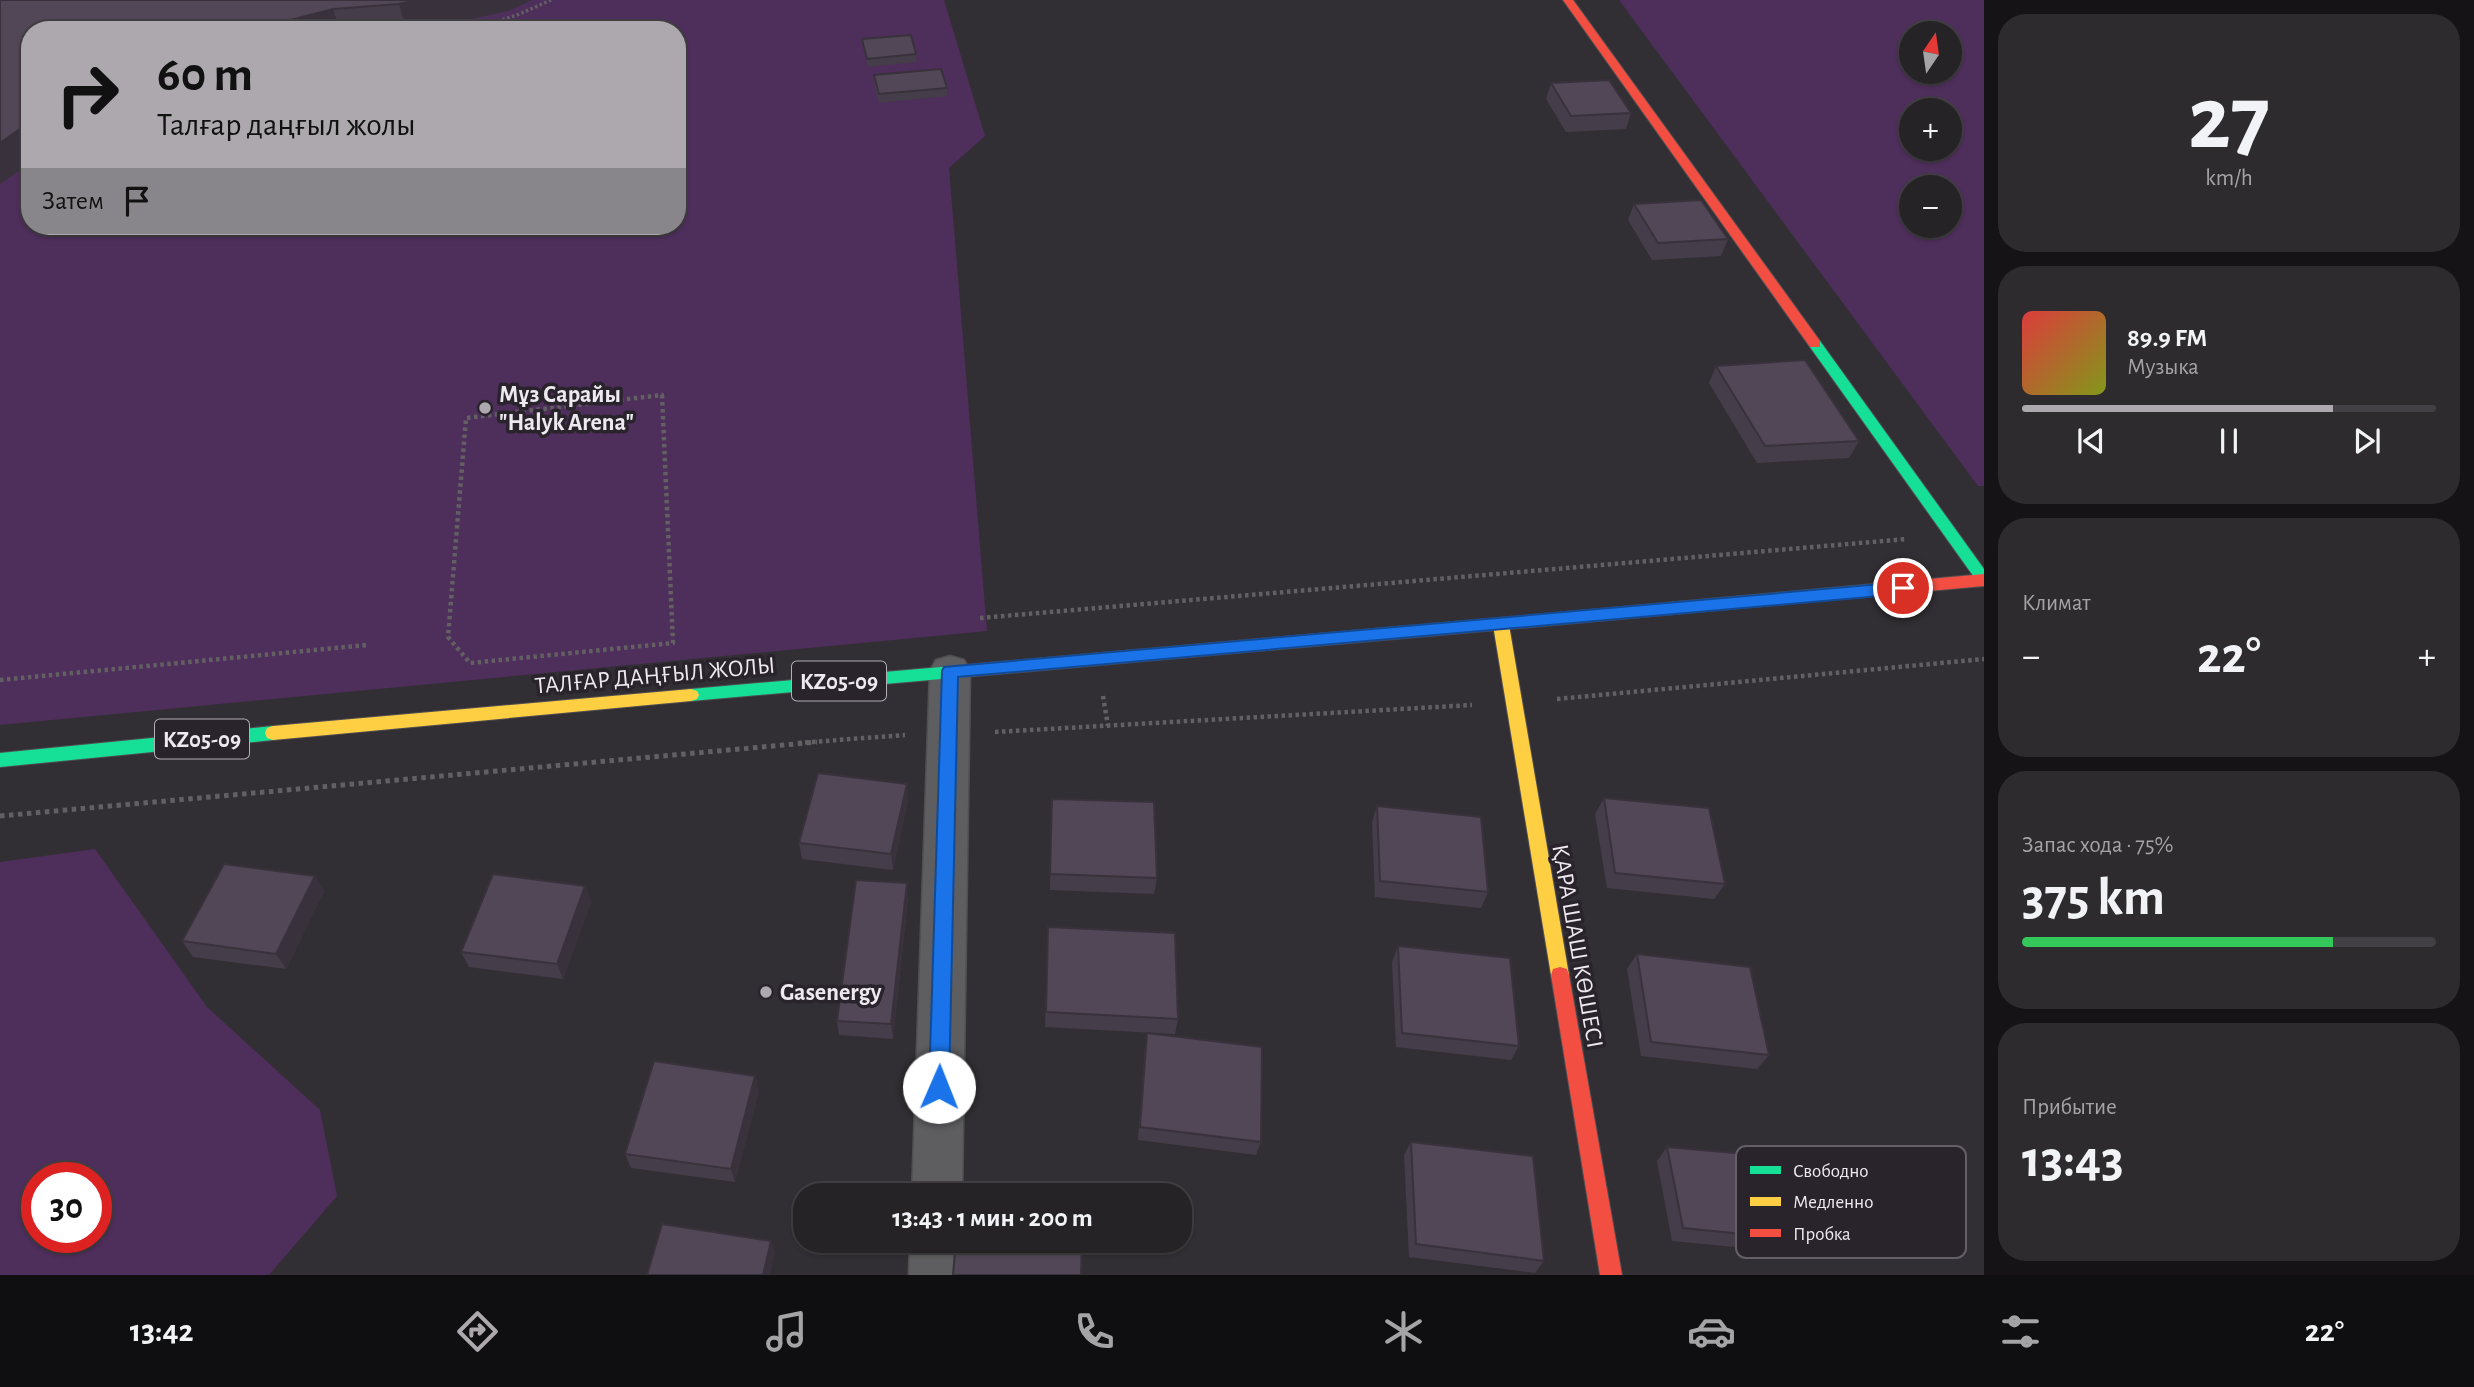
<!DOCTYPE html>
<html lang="ru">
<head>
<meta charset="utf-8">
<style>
	:root { --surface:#262327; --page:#2e2b2f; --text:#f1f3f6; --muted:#a4a4a7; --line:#424044; --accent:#aca8ae }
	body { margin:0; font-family:"Alegreya Sans",sans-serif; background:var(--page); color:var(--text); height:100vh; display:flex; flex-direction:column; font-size:26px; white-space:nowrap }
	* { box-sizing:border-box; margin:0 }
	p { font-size:23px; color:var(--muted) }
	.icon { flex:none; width:38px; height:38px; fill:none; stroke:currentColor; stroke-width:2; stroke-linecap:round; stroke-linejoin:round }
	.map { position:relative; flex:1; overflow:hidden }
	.sheet { display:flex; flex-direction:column; gap:14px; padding:14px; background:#151315; width:490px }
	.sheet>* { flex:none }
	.top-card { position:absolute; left:21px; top:21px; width:665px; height:214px; border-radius:28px; box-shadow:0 2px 5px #0004,0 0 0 2px var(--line); background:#aca8ae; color:#111; overflow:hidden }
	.needle { width:46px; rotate:13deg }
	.fabs { position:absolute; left:1899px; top:21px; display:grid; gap:14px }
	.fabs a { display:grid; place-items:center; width:63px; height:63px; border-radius:50%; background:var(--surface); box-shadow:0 2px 5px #0004,0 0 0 2px var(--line); font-size:35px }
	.speed { position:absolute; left:21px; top:1162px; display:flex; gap:14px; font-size:35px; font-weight:700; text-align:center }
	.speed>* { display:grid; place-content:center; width:91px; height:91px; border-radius:50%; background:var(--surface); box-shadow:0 2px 5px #0004,0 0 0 2px var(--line); line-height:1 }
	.speed .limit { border:10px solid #d22; background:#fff; color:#111 }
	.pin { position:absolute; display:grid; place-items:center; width:60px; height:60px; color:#fff; margin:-30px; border:4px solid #fff; border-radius:50%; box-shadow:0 2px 7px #0007 }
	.me { position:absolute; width:77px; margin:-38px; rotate:1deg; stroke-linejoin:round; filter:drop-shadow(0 0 5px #0008) }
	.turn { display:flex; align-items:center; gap:24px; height:147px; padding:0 21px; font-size:32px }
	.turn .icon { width:91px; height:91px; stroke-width:2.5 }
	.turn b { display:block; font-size:49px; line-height:60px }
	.then { display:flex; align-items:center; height:66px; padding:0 21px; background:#0003; gap:14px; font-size:26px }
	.big { font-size:52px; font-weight:700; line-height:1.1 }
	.sheet .tile { flex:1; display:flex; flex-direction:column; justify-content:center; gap:10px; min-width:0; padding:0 24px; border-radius:28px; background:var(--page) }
	.sheet .dial { align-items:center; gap:0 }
	.dial b { font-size:91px; line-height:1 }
	.song { display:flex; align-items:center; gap:21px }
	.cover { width:84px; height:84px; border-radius:10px; background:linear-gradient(135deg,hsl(0 70% 55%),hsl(70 70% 35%)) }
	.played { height:7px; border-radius:4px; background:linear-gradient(90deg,var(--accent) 75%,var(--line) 75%) }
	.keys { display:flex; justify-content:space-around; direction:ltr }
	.heat { display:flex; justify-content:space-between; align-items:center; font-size:38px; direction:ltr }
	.charge { height:10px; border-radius:5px; background:linear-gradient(90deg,#34c759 75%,var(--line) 0) }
	.trip { position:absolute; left:793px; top:1183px; width:399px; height:70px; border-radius:28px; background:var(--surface); box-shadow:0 2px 5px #0004,0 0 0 2px var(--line); font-weight:700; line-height:70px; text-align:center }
	.tab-bar { display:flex; height:112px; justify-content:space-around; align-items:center; background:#0f0e10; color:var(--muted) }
	.tab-bar .icon { width:49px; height:49px }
	.tab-bar .active { color:var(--accent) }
	.tab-bar b { font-size:32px; color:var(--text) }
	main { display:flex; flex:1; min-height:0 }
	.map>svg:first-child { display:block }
	.green { fill:#4e2e5b; fill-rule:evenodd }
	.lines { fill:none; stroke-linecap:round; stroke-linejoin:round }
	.street-casing { stroke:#504e51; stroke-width:3 }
	.fast-casing { stroke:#504e51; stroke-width:2 }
	.slow-casing { stroke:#504e51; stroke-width:2 }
	.jam-casing { stroke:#504e51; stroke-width:2 }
	.path-far2 { stroke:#626063; stroke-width:3.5; stroke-dasharray:2.5 2.5; stroke-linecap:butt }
	.path-far1 { stroke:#626063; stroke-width:4.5; stroke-dasharray:3.5 3.5; stroke-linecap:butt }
	.path { stroke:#626063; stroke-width:5; stroke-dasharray:4.5 4.5; stroke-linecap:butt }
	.street { fill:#5e5d5f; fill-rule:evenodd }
	.fast { fill:#16e098; fill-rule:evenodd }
	.slow { fill:#ffcf43; fill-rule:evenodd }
	.jam { fill:#f24e42; fill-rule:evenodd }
	.wall { fill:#463d4a }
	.shaded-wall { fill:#39323c }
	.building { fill:#514756; stroke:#39323c; stroke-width:2 }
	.route { fill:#1a73e8; stroke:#114b97; stroke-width:2 }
	.poi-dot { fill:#aca8ae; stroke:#29232c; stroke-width:2.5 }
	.labels { text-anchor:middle; stroke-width:7; stroke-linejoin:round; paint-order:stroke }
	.shield { fill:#29232c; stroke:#b3aeb5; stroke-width:2 }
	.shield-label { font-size:23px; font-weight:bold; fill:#eee9f0 }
	.poi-label { font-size:24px; font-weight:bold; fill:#eee9f0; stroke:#29232c; text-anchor:start }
	.street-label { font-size:24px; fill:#eee9f0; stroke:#29232c }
	.key { fill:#29232c; stroke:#645e67; stroke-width:2 }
	.key-label { font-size:19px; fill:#eee9f0 }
</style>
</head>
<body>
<main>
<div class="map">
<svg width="1984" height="1275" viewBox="0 0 1984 1275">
	<rect width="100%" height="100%" fill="#322f34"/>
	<!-- green -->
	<g class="green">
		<path d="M0,0H944L985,136L949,168L987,631L0,725ZM30,30H677V226H30Z"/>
		<path d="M1619,0H1984V486H1978ZM1911,33H1950V72H1911ZM1911,110H1950V149H1911ZM1911,187H1950V226H1911Z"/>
		<path d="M95,849L207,1007L320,1110L337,1196L269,1275H0V862ZM37,1178H96V1237H37Z"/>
	</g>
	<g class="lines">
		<defs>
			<g id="street">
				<path d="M950,656L964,660L970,671L962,1195H912L930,671L936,660Z"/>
				<path d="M910,1241H962L961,1275H909Z"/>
			</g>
			<g id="fast">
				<path d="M1815,340L1820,341L1984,569V586L1979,584L1810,347V341Z"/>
				<path d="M1874,584L1882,590L1874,596L1543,626L1535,620L1543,614Z"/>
				<path d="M964,665L970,667L972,671L970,675L964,677L691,701L685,699L683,695L685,691L691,689Z"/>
				<path d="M273,726L279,728L281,733L279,738L273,740L0,767V753Z"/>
			</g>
			<g id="slow">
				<path d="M1501,619L1509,625L1569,975L1567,981L1560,983L1553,981L1551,975L1493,625Z"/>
				<path d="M691,689L697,691L699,695L697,699L691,701L273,740L267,738L265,733L267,728L273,726Z"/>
			</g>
			<g id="jam">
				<path d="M1563,0H1573L1820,341V347H1810Z"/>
				<path d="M1984,574V586L1874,596L1866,590L1874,584Z"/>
				<path d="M1543,614L1551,620L1543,626L964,677L958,675L956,671L958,667L964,665Z"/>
				<path d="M1560,967L1567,969L1569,975L1622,1275H1600L1551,975L1553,969Z"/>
			</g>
		</defs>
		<!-- street casing -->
		<use href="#street" class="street-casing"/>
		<!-- fast casing -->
		<use href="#fast" class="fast-casing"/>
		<!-- slow casing -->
		<use href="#slow" class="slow-casing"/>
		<!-- jam casing -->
		<use href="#jam" class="jam-casing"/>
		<!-- path-far2 -->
		<path class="path-far2" d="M469,30L517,15L551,0"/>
		<!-- path-far1 -->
		<g class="path-far1">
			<path d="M662,395L673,643L470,663L448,637L466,418Z"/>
			<path d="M980,618L1907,539"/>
			<path d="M0,680L367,645"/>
			<path d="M1103,696L1108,726"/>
			<path d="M1557,699L1984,659"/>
			<path d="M995,732L1472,705"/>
			<path d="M798,743L905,735"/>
		</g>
		<!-- path -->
		<path class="path" d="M0,816L817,742"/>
		<!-- street -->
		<use href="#street" class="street"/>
		<!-- fast -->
		<use href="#fast" class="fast"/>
		<!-- slow -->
		<use href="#slow" class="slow"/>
		<!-- jam -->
		<use href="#jam" class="jam"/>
	</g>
	<!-- wall -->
	<g class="wall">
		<path d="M0,0H532L508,11L421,30H30V163L0,184Z"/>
		<path d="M862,39L916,54L917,62L868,67L863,47Z"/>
		<path d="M874,75L947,88V96L879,103L874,84Z"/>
		<path d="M1551,83L1631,113L1626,129L1566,132L1546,99Z"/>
		<path d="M1634,204L1728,239L1721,256L1652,260L1628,220Z"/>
		<path d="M1716,366L1859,441L1849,458L1757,463L1709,383Z"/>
		<path d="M1604,798L1725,884L1714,899L1607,888L1595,814Z"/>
		<path d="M908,800L893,870L802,859L799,843Z"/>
		<path d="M1377,806L1488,892L1481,908L1375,897L1372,822Z"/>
		<path d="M1051,815L1157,878L1154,894L1050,890Z"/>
		<path d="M315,876L324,891L286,969L193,957L182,941Z"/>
		<path d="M585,886L591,902L563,979L469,967L461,952Z"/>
		<path d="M908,898L893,1039L839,1035L837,1021Z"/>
		<path d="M1048,927L1178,1019L1175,1034L1045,1027Z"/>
		<path d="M1398,946L1519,1046L1511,1060L1396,1047L1392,962Z"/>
		<path d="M1637,954L1769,1055L1757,1069L1641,1056L1627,969Z"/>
		<path d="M1147,1033L1261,1142L1256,1155L1138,1140L1145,1047Z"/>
		<path d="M759,1090L735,1182L631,1168L625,1154Z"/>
		<path d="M1411,1142L1544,1261L1535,1273L1409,1257L1404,1155Z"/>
		<path d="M1667,1147L1811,1241L1798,1253L1672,1241L1657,1161Z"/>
	</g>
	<!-- shaded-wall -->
	<g class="shaded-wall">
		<path d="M417,0H532L508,11L421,30H406L399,4Z"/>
		<path d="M333,9L340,30H261L275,24Z"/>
		<path d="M30,122V163L0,184V143Z"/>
		<path d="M907,784L908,800L893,870L891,854Z"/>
		<path d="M315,876L324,891L286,969L276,954Z"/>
		<path d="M907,883L908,898L893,1039L891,1024Z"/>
		<path d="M585,886L591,902L563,979L557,964Z"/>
		<path d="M755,1076L759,1090L735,1182L731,1169Z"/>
		<path d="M771,1241L775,1253L770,1275H763Z"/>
	</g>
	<!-- building -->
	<g class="building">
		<path d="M0,0H417L399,4L333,9L275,24L261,30H30V122L0,143Z"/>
		<path d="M911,35L916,54L867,59L862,39Z"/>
		<path d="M941,69L947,88L879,94L874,75Z"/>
		<path d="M1609,80L1631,113L1571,116L1551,83Z"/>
		<path d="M1701,200L1728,239L1658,243L1634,204Z"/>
		<path d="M1805,360L1859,441L1765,446L1716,366Z"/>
		<path d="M818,773L907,784L891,854L799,843Z"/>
		<path d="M1604,798L1709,808L1725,884L1615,873Z"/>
		<path d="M1052,799L1154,802L1157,878L1050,874Z"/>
		<path d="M1377,806L1481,817L1488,892L1380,881Z"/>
		<path d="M224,864L315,876L276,954L182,941Z"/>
		<path d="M493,874L585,886L557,964L461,952Z"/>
		<path d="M856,880L907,883L891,1024L837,1021Z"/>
		<path d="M1048,927L1175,933L1178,1019L1046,1012Z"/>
		<path d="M1398,946L1510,958L1519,1046L1402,1033Z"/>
		<path d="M1637,954L1750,967L1769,1055L1651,1042Z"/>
		<path d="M1147,1033L1262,1047L1261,1142L1140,1127Z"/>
		<path d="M654,1061L755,1076L731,1169L625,1154Z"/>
		<path d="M1411,1142L1533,1156L1544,1261L1416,1244Z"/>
		<path d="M1667,1147L1791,1158L1811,1241L1683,1228Z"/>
		<path d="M662,1224L771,1241L763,1275H647Z"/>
		<path d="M956,1241H1082L1081,1275H953Z"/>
	</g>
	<!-- route -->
	<path class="route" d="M1903,582L1911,588L1903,594L958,677L949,1087L946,1094L939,1096L932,1094L929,1087L942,671L944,667Z"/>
	<!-- markers -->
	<g class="poi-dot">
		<circle cx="485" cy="408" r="7"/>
		<circle cx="766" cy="992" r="7"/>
	</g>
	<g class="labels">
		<!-- shield labels -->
		<g class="shield">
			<rect x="792" y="661.5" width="94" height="39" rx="5"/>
			<rect x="155" y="719.5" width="94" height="39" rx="5"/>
		</g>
		<g class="shield-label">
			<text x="839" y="689">KZ05-09</text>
			<text x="202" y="747">KZ05-09</text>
		</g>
		<!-- poi labels -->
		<g class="poi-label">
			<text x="499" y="402">Мұз Сарайы<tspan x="499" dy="28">"Halyk Arena"</tspan></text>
			<text x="780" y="1000">Gasenergy</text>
		</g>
		<!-- street labels -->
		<g class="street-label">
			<text transform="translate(655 675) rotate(-5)" y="8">ТАЛҒАР ДАҢҒЫЛ ЖОЛЫ</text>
			<text transform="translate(1578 946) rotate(80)" y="8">ҚАРА ШАШ КӨШЕСІ</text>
		</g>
	</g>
	<!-- legend -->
	<rect x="1736" y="1146" width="230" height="112" rx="10" class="key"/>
	<rect x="1750" y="1166" width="31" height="8" fill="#16e098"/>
	<rect x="1750" y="1197" width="31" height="9" fill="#ffcf43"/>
	<rect x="1750" y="1229" width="31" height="8" fill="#f24e42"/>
	<g class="key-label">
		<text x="1793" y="1177">Свободно</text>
		<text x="1793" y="1208">Медленно</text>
		<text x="1793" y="1240">Пробка</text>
	</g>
</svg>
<div class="fabs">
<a><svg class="needle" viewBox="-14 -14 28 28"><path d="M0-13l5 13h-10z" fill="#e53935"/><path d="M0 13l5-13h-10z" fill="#a4a4a7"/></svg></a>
<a>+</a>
<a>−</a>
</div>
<div class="speed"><div class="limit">30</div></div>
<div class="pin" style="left:1903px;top:588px;background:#d93025"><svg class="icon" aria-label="arrive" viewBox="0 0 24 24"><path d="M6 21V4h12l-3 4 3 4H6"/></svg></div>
<svg class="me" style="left:939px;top:1087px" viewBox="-20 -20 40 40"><circle r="19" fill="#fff"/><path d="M0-13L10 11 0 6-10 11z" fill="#1a73e8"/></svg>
<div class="trip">13:43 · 1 мин · 200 m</div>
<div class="top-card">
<div class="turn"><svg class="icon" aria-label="right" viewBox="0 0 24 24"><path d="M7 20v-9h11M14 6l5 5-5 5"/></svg><div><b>60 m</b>Талғар даңғыл жолы</div></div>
<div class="then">Затем<svg class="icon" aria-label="arrive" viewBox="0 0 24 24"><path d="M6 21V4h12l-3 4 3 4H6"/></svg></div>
</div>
</div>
<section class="sheet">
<div class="tile dial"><b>27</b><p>km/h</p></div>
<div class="tile">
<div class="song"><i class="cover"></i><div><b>89.9 FM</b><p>Музыка</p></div></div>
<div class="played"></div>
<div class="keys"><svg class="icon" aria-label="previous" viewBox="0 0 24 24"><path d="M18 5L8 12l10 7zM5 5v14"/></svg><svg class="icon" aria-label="pause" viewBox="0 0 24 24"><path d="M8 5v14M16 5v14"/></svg><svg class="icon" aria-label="next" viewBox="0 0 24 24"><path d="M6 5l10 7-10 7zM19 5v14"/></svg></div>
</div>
<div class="tile"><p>Климат</p>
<div class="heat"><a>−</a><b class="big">22°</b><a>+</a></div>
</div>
<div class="tile"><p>Запас хода · 75%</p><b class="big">375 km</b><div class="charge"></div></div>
<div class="tile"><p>Прибытие</p><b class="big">13:43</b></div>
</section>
</main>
<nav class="tab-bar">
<b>13:42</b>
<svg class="icon active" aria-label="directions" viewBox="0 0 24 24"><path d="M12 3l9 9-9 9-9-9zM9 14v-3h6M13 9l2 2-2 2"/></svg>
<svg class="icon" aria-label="music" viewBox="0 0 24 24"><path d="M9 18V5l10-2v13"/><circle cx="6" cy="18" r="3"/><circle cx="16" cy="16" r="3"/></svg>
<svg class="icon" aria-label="phone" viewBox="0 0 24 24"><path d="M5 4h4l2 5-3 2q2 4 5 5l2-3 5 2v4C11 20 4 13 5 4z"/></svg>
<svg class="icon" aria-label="climate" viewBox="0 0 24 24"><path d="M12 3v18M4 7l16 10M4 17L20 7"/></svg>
<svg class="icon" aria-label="car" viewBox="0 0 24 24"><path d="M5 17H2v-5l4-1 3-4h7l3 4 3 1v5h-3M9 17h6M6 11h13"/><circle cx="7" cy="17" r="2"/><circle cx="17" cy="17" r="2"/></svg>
<svg class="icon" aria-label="filters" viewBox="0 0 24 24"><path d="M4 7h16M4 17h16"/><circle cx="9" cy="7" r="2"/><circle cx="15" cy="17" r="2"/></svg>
<b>22°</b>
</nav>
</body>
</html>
